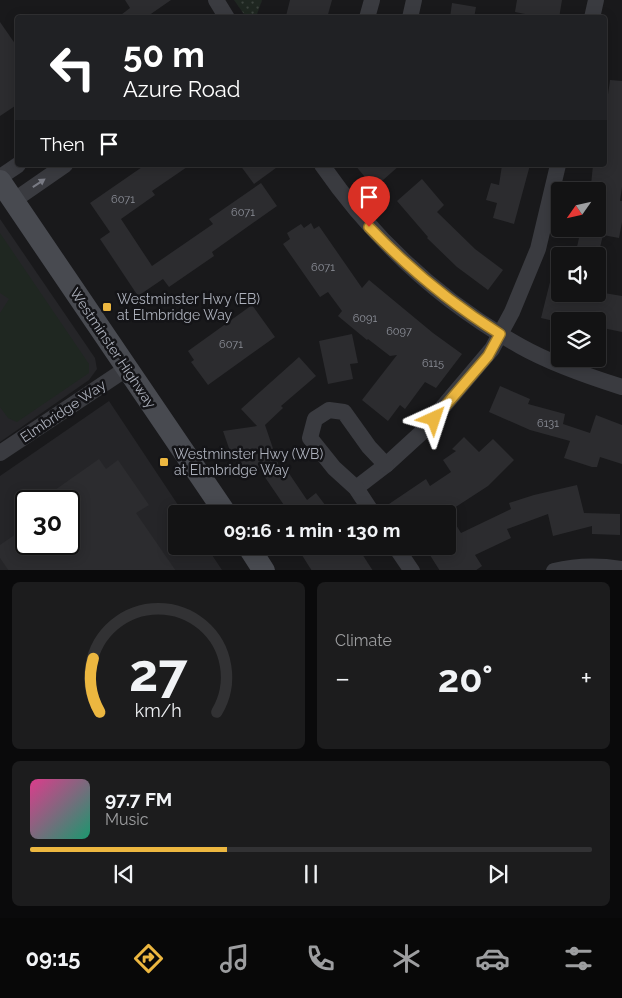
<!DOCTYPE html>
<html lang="en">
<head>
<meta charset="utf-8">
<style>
	:root { --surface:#131314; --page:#1c1c1d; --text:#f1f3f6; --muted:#9d9ea0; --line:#323234; --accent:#ecb740 }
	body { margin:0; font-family:Raleway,sans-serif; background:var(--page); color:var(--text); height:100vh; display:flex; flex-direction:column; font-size:19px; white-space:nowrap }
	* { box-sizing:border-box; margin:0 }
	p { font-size:16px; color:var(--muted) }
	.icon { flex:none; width:28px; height:28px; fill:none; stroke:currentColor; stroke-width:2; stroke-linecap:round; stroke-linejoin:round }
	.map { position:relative; height:570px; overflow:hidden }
	.panel { display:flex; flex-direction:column; gap:12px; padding:12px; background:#0a0a0b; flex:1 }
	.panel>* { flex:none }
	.guide { position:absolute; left:15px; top:15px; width:592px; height:152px; border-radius:5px; box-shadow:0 2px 12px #0003,0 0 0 1px var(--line); background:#202124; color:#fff; overflow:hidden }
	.needle { width:32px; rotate:236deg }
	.tools { position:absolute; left:551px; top:182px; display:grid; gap:10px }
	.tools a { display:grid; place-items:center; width:55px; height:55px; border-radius:5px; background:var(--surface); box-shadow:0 2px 12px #0003,0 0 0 1px var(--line); font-size:25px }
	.speed { position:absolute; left:15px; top:490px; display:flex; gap:10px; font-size:25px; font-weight:700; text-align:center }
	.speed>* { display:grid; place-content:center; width:65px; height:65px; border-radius:50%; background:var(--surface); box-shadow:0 2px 12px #0003,0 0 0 1px var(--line); line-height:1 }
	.speed .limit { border:2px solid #111; border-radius:8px; background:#fff; color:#111 }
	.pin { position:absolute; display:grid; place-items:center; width:42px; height:42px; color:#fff; margin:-51px -21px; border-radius:50% 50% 50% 0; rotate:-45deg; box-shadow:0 0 5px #0007 }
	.pin .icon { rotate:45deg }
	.me { position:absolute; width:55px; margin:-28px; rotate:42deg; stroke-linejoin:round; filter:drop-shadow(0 0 4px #0008) }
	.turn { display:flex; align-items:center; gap:18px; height:105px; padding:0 25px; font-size:22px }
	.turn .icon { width:65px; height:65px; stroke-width:2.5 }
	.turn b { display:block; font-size:35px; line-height:42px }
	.then { display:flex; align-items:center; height:48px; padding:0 25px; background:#0003; gap:10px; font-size:19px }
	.big { font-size:38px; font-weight:700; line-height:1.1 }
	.panel .card { flex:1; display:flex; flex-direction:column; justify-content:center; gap:8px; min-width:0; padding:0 18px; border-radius:8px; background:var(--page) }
	.panel .dial { align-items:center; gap:0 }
	.dial svg { height:130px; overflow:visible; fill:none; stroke:var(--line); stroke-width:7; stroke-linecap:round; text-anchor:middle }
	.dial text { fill:var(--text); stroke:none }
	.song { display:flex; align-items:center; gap:15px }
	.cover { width:60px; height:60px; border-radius:8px; background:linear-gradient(135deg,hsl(330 70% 55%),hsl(160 70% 35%)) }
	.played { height:5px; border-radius:2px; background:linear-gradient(90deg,var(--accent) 35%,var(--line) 35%) }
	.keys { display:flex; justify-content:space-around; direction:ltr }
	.heat { display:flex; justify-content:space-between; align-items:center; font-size:28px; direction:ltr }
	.panel .tiles { flex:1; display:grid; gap:12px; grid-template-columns:1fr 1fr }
	.card:last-child { grid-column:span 2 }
	.trip { position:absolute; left:168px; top:505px; width:288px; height:50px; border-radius:5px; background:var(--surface); box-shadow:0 2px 12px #0003,0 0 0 1px var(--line); font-weight:700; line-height:50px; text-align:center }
	.tabs { display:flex; height:80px; justify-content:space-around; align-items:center; background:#080808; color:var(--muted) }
	.tabs .icon { width:35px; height:35px }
	.tabs .on { color:var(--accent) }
	.tabs b { font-size:22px; color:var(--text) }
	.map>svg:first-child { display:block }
	.built { fill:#252528; fill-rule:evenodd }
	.green { fill:#1f2721 }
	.park { fill:url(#park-dots) }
	.building { fill:#2c2c2f }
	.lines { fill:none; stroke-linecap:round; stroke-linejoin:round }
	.street { stroke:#3a3b40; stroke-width:16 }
	.secondary { stroke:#484a50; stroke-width:22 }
	.oneway { fill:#797b84 }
	.route-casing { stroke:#99772a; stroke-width:12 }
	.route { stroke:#ecb740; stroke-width:9 }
	.poi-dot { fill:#ecb740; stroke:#141417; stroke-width:2 }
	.labels { text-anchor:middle; stroke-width:5; stroke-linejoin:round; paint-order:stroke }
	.number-label { font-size:11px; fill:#8b8e97 }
	.poi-label { font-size:14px; fill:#acb0bb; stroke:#141417; text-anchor:start }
	.street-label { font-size:14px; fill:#acb0bb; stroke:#141417 }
</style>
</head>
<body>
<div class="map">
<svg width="622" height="571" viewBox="0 0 622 571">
	<defs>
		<pattern id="park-dots" width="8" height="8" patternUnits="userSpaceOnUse" patternTransform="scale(1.25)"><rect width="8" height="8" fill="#1f2721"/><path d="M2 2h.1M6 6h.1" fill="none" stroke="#3d443f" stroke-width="1.8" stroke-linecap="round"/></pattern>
	</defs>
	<rect width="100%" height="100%" fill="#19191b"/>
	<!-- built -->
	<g class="built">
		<path d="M0,219L95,358L97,369L89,380L0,442Z"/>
		<path d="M109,401L184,514H176V546H206L222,570H0V476ZM26,501H69V544H26Z"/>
	</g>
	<!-- green -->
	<path class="green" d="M0,233L89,364V373L17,422L8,418L0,407V313L9,299L0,293Z"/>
	<!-- park -->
	<path class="park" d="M234,0H262L256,17H246Z"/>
	<!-- building -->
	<g class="building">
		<path d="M125,0H171L145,18H117L130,8Z"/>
		<path d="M290,0H332L327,18H292L286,16Z"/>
		<path d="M517,0H562L559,18H545L515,12Z"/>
		<path d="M452,3L476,7L474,18H450Z"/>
		<path d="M0,22L18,48V104L0,116Z"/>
		<path d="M610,80L622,81V187L620,201H622V222L619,238L603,235L598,256H575L581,229H598V186L591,185L593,165H605V116Z"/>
		<path d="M145,165H190L152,191L155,195L121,219L152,266L213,224L209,219L261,183L277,206L212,252L214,256L169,287L163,279L138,296L100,239L110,232L90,203Z"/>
		<path d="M240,165H280L254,184Z"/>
		<path d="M355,165H400L374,188Z"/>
		<path d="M502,165H530L514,224L493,218L497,203L486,200L491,183L499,185Z"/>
		<path d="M422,179L444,205L437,212L475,249L503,270L488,290L457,267L427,238L428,237L397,201Z"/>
		<path d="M311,223L314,229L319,226L362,288L369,280L433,333L462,354L436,388L425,382L405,409L400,405L388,421L362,400L397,355L390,356L368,339L367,340L338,316L342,311L328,292L320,297L283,244L290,239L287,233L301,224L304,228Z"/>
		<path d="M550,282L560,284V294H598V292L622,296V332L598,327V321H554L541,318Z"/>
		<path d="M252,305L275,337L208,385L191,362L194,360L188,351Z"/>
		<path d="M352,334L358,363L350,364L353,379L328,384L319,341Z"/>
		<path d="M299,357L316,376L281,406L283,408L265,425L280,469L284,466L307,500L316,493L332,514H290L258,467L244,472L240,460H233L223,431L257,426L241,409Z"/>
		<path d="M500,386L530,399L528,404L565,414L563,424L590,433L596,415L622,425V464L600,457L597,467H592L564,458L570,441L530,430L489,412Z"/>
		<path d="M464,437L479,452L493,439L514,460L488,486L448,512L461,533L511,509L509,503L534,495L577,485L584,513L620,514V535L592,534V526L553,536L548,514L507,529L511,538L475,555L482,566L475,571H440L428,552L438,546H446V513L396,514L389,504L426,479L430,486L451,472L443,460L456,451L452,449Z"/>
		<path d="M99,459L106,469L118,460L149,505L136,513L176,571H9L0,558V545L26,527V544H69V501H64L55,490Z"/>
		<path d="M308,546H357L373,571H312L300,552Z"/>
	</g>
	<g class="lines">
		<!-- street -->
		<g class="street">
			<path d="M216,0L227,18"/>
			<path d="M367,18L372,0"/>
			<path d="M410,18L414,0"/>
			<path d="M592,18L596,0"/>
			<path d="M322,165C374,240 440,301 520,346C552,364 587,376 622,387"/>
			<path d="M0,177L18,165"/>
			<path d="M13,201L65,165"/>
			<path d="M0,453L126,369"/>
			<path d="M356,488L386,465L421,433L492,349L512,312L538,249L558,165"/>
			<path d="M373,514L356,488L334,468L310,438L315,419L329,410L344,412L369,447L386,465"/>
			<path d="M395,546L412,571"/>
			<path d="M554,571C578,565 598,565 622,569"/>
		</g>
		<!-- secondary -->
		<g class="secondary">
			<path d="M0,181L226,514"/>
			<path d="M248,546L264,571"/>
		</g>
	</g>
	<!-- one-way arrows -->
	<defs><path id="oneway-solid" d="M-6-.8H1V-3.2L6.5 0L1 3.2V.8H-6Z" transform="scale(1.25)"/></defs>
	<use class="oneway" href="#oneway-solid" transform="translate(39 183) rotate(-34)"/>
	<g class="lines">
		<defs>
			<path id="route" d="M369,227C410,270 450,303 500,334L488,356L434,419"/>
		</defs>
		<!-- route casing -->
		<use href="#route" class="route-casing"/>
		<!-- route -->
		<use href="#route" class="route"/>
	</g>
	<!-- markers -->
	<g class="poi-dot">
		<rect x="102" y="302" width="10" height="10" rx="2.5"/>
		<rect x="159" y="457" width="10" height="10" rx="2.5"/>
	</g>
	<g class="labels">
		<!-- number labels -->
		<g class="number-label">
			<text x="123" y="203">6071</text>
			<text x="243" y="216">6071</text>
			<text x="323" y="271">6071</text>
			<text x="365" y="322">6091</text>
			<text x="399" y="335">6097</text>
			<text x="231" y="348">6071</text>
			<text x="433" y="367">6115</text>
			<text x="548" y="427">6131</text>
		</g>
		<!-- poi labels -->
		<g class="poi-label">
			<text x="117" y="304">Westminster Hwy (EB)<tspan x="117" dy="16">at Elmbridge Way</tspan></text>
			<text x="174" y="459">Westminster Hwy (WB)<tspan x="174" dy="16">at Elmbridge Way</tspan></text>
		</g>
		<!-- street labels -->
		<g class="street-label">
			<text transform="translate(113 348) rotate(56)" y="5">Westminster Highway</text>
			<text transform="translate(63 411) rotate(-34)" y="5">Elmbridge Way</text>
		</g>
	</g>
</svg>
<div class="tools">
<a><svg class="needle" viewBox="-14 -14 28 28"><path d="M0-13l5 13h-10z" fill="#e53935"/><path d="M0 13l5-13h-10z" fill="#9d9ea0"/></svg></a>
<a><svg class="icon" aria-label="sound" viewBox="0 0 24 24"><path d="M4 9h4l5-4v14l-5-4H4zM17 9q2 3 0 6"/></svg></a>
<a><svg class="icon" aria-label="layers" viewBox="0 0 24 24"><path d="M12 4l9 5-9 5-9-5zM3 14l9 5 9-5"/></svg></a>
</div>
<div class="speed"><div class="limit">30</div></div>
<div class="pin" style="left:369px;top:227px;background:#d93025"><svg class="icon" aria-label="arrive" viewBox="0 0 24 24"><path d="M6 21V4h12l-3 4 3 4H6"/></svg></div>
<svg class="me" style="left:434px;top:419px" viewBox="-20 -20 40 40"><path d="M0-17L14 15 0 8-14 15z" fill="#ecb740" stroke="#fff" stroke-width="4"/></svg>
<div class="trip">09:16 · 1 min · 130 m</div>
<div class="guide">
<div class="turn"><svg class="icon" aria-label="left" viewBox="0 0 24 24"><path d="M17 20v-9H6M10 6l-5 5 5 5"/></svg><div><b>50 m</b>Azure Road</div></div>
<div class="then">Then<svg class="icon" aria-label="arrive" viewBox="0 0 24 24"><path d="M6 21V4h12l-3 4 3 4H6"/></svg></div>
</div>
</div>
<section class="panel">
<div class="tiles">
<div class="card dial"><svg viewBox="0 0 100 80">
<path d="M14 69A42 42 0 1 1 86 69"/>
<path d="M14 69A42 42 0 0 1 10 36" stroke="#ecb740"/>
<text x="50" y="56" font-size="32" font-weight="700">27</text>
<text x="50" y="72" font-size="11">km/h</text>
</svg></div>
<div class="card"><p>Climate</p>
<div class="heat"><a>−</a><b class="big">20°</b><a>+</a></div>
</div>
<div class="card">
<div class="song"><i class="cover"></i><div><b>97.7 FM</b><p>Music</p></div></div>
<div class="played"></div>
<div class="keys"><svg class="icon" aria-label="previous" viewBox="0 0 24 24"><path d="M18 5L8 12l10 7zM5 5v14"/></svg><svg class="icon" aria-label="pause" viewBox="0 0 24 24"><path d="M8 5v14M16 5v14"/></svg><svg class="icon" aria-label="next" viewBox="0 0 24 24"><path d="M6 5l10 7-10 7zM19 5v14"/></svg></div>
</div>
</div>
</section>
<nav class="tabs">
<b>09:15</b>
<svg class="icon on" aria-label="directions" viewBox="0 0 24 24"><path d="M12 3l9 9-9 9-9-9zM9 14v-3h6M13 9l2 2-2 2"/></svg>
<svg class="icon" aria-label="music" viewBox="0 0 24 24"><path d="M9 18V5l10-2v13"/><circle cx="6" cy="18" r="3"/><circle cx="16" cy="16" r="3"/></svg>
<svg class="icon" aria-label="phone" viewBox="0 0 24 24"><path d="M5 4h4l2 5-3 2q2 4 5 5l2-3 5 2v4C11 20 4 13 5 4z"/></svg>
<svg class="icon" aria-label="climate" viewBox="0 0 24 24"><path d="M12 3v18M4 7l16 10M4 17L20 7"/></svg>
<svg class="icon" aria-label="car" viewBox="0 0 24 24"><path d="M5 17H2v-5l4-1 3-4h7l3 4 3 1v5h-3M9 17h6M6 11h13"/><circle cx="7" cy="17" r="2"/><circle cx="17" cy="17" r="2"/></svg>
<svg class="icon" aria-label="filters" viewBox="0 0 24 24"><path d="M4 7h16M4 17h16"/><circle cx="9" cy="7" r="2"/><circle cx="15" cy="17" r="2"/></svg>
</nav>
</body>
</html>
